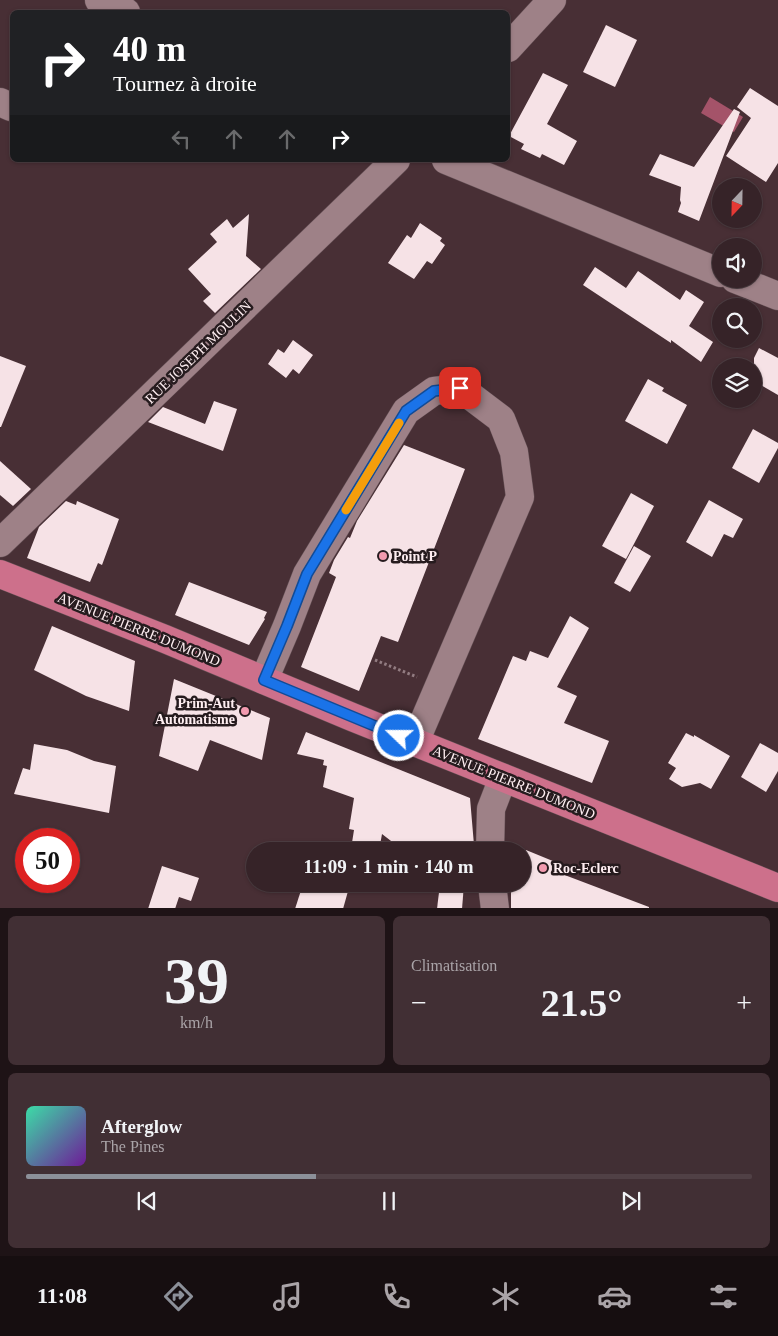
<!DOCTYPE html>
<html lang="fr">
<head>
<meta charset="utf-8">
<style>
	:root { --surface:#362328; --page:#412f34; --text:#f1f3f6; --muted:#aaa4a8; --line:#504045; --accent:#8c9099 }
	body { margin:0; font-family:"Times New Roman",serif; background:var(--page); color:var(--text); height:100vh; display:flex; flex-direction:column; font-size:19px; white-space:nowrap }
	* { box-sizing:border-box; margin:0 }
	p { font-size:16px; color:var(--muted) }
	.icon { flex:none; width:28px; height:28px; fill:none; stroke:currentColor; stroke-width:2; stroke-linecap:round; stroke-linejoin:round }
	.map { position:relative; height:908px; overflow:hidden }
	.side { display:flex; flex-direction:column; gap:8px; padding:8px; background:#1e1316; flex:1 }
	.side>* { flex:none }
	.banner { position:absolute; left:10px; top:10px; width:500px; height:152px; border-radius:8px; box-shadow:0 1px 4px #0004,0 0 0 1px var(--line); background:#202124; color:#fff; overflow:hidden }
	.needle { width:32px; rotate:202deg }
	.controls { position:absolute; left:712px; top:178px; display:grid; gap:10px }
	.controls a { display:grid; place-items:center; width:50px; height:50px; border-radius:50%; background:var(--surface); box-shadow:0 1px 4px #0004,0 0 0 1px var(--line); font-size:25px }
	.speed { position:absolute; left:15px; top:828px; display:flex; gap:10px; font-size:25px; font-weight:700; text-align:center }
	.speed>* { display:grid; place-content:center; width:65px; height:65px; border-radius:50%; background:var(--surface); box-shadow:0 1px 4px #0004,0 0 0 1px var(--line); line-height:1 }
	.speed .limit { border:8px solid #d22; background:#fff; color:#111 }
	.pin { position:absolute; display:grid; place-items:center; width:42px; height:42px; color:#fff; margin:-21px; border-radius:10px; box-shadow:0 2px 8px #0006 }
	.me { position:absolute; width:55px; margin:-28px; rotate:292deg; stroke-linejoin:round; filter:drop-shadow(0 0 4px #0008) }
	.turn { display:flex; align-items:center; gap:18px; height:105px; padding:0 20px; font-size:22px }
	.turn .icon { width:65px; height:65px; stroke-width:2.5 }
	.turn b { display:block; font-size:35px; line-height:42px }
	.lanes { display:flex; align-items:center; height:48px; padding:0 20px; background:#0003; justify-content:center; gap:25px; direction:ltr }
	.lanes .off { opacity:.35 }
	.big { font-size:38px; font-weight:600; line-height:1.1 }
	.side .tile { flex:1; display:flex; flex-direction:column; justify-content:center; gap:8px; min-width:0; padding:0 18px; border-radius:8px; background:var(--page) }
	.side .dial { align-items:center; gap:0 }
	.dial b { font-size:65px; line-height:1 }
	.song { display:flex; align-items:center; gap:15px }
	.cover { width:60px; height:60px; border-radius:8px; background:linear-gradient(135deg,hsl(160 70% 55%),hsl(280 70% 35%)) }
	.played { height:5px; border-radius:2px; background:linear-gradient(90deg,var(--accent) 40%,var(--line) 40%) }
	.keys { display:flex; justify-content:space-around; direction:ltr }
	.heat { display:flex; justify-content:space-between; align-items:center; font-size:28px; direction:ltr }
	.side .tiles { flex:1; display:grid; gap:8px; grid-template-columns:1fr 1fr }
	.tile:last-child { grid-column:span 2 }
	.trip { position:absolute; left:246px; top:842px; width:285px; height:50px; border-radius:25px; background:var(--surface); box-shadow:0 1px 4px #0004,0 0 0 1px var(--line); font-weight:600; line-height:50px; text-align:center }
	.tab-bar { display:flex; height:80px; justify-content:space-around; align-items:center; background:#160e10; color:var(--muted) }
	.tab-bar .icon { width:35px; height:35px }
	.tab-bar .on { color:var(--accent) }
	.tab-bar b { font-size:22px; color:var(--text) }
	.map>svg:first-child { display:block }
	.water { fill:#a45369 }
	.building { fill:#f6e2e6 }
	.lines { fill:none; stroke-linecap:round; stroke-linejoin:round }
	.minor-casing { stroke:#634f54; stroke-width:29 }
	.major-casing { stroke:#634f54; stroke-width:29 }
	.path { stroke:#927c81; stroke-width:3; stroke-dasharray:2.5 2.5; stroke-linecap:butt }
	.minor { stroke:#9e8187; stroke-width:28 }
	.major { stroke:#cd708b; stroke-width:28 }
	.route-casing { stroke:#114b97; stroke-width:12 }
	.route { stroke:#1a73e8; stroke-width:9 }
	.slow { stroke:#f59e0b; stroke-width:9 }
	.poi-dot { fill:#f29aaf; stroke:#261b1e; stroke-width:2 }
	.labels { text-anchor:middle; stroke-width:5; stroke-linejoin:round; paint-order:stroke }
	.street-label { font-size:14px; fill:#feeef1; stroke:#261b1e }
	.poi-label { font-size:14px; font-weight:bold; fill:#feeef1; stroke:#261b1e; text-anchor:start }
</style>
</head>
<body>
<div class="map">
<svg width="778" height="909" viewBox="0 0 778 909">
	<rect width="100%" height="100%" fill="#482f35"/>
	<!-- water -->
	<path class="water" d="M710,97L743,117L734,132L701,113Z"/>
	<!-- building -->
	<g class="building">
		<path d="M606,25L637,40L615,87L583,72Z"/>
		<path d="M543,73L568,85L547,124L577,141L564,165L542,154L540,158L521,149L524,144L509,136Z"/>
		<path d="M750,88L778,106V163L766,182L726,156L751,118L737,107Z"/>
		<path d="M734,109L740,112L699,221L678,212L681,203L680,200L681,187L649,175L660,154L694,167Z"/>
		<path d="M249,214L246,256L261,269L215,313L203,301L211,294L188,269L217,242L210,234L227,219L233,228Z"/>
		<path d="M420,223L442,238L440,241L445,245L432,264L427,261L414,279L388,263L407,235L411,238Z"/>
		<path d="M595,267L626,288L638,271L680,300L686,290L704,302L689,326L713,342L701,362L671,340V343L583,285Z"/>
		<path d="M293,340L313,355L299,374L293,369L286,378L268,364L278,349L284,353Z"/>
		<path d="M759,348L778,358V395L754,381V358Z"/>
		<path d="M0,356L26,366L1,427H0Z"/>
		<path d="M648,379L664,388L662,391L687,405L667,444L625,421Z"/>
		<path d="M214,401L237,409L223,451L148,422L163,407L205,424Z"/>
		<path d="M753,429L778,443V448L759,483L732,468Z"/>
		<path d="M404,445L465,469L398,642L381,636L359,691L301,667L336,577L329,573L334,560L348,537L350,538L357,521Z"/>
		<path d="M0,461L31,489L13,506L0,495Z"/>
		<path d="M631,493L654,506L626,559L602,546Z"/>
		<path d="M709,500L743,519L733,538L724,534L712,557L686,542Z"/>
		<path d="M66,501L76,505L77,501L119,519L102,565L98,563L90,582L27,558L39,527Z"/>
		<path d="M634,546L651,556L630,592L614,583Z"/>
		<path d="M189,582L267,612L264,618L265,619L249,645L175,615Z"/>
		<path d="M570,616L589,628L557,687L577,696L564,723L609,741L592,783L478,739L513,656L526,661L530,651L548,658Z"/>
		<path d="M52,626L135,661L129,711L86,696L34,670Z"/>
		<path d="M174,679L270,718L262,760L210,740L198,771L159,756Z"/>
		<path d="M306,732L470,798L474,845V851H404L382,834L379,851L351,849L354,830L349,829L354,798L323,787L327,766L323,765L324,760L297,754Z"/>
		<path d="M686,733L694,737V735L730,756L711,789L700,783L682,787L669,779L676,768L668,763Z"/>
		<path d="M760,743L778,753V771L766,792L741,777Z"/>
		<path d="M34,744L67,750L94,761L116,766L109,813L14,794L23,768L30,770Z"/>
		<path d="M526,850L565,866L562,874L649,907V909H511V884H526Z"/>
		<path d="M162,866L199,878L191,901L179,897L175,909H148Z"/>
		<path d="M303,884H350L343,909H295Z"/>
		<path d="M440,884H464L462,909H437Z"/>
	</g>
	<g class="lines">
		<defs>
			<g id="minor">
				<path d="M99,0L126,12"/>
				<path d="M508,48L552,0"/>
				<path d="M0,102L11,107"/>
				<path d="M446,160L721,273"/>
				<path d="M735,279L778,296"/>
				<path d="M0,543L396,160"/>
				<path d="M264,680L287,626L307,574L406,411L434,391L460,388L501,419L514,452L520,497L415,742"/>
				<path d="M490,851L491,809L503,778"/>
				<path d="M492,884L495,909"/>
			</g>
			<path id="major" d="M0,574L165,639L352,717L778,888"/>
		</defs>
		<!-- minor casing -->
		<use href="#minor" class="minor-casing"/>
		<!-- major casing -->
		<use href="#major" class="major-casing"/>
		<!-- path -->
		<path class="path" d="M375,660L417,677"/>
		<!-- minor -->
		<use href="#minor" class="minor"/>
		<!-- major -->
		<use href="#major" class="major"/>
	</g>
	<g class="lines">
		<defs>
			<path id="route" d="M399,736L264,680L287,626L307,574L406,411L434,391L460,388"/>
		</defs>
		<!-- route casing -->
		<use href="#route" class="route-casing"/>
		<!-- route -->
		<use href="#route" class="route"/>
		<!-- slow -->
		<path class="slow" d="M346,510L399,423"/>
	</g>
	<!-- markers -->
	<g class="poi-dot">
		<circle cx="383" cy="556" r="5"/>
		<circle cx="245" cy="711" r="5"/>
		<circle cx="543" cy="868" r="5"/>
	</g>
	<g class="labels">
		<!-- street labels -->
		<g class="street-label">
			<text transform="translate(198 352) rotate(-44)" y="5">RUE JOSEPH MOULIN</text>
			<text transform="translate(139 629) rotate(22)" y="5">AVENUE PIERRE DUMOND</text>
			<text transform="translate(514 782) rotate(22)" y="5">AVENUE PIERRE DUMOND</text>
		</g>
		<!-- poi labels -->
		<g class="poi-label">
			<text x="393" y="561">Point P</text>
			<text x="235" y="708" text-anchor="end">Prim-Aut<tspan x="235" dy="16">Automatisme</tspan></text>
			<text x="553" y="873">Roc-Eclerc</text>
		</g>
	</g>
</svg>
<div class="controls">
<a><svg class="needle" viewBox="-14 -14 28 28"><path d="M0-13l5 13h-10z" fill="#e53935"/><path d="M0 13l5-13h-10z" fill="#aaa4a8"/></svg></a>
<a><svg class="icon" aria-label="sound" viewBox="0 0 24 24"><path d="M4 9h4l5-4v14l-5-4H4zM17 9q2 3 0 6"/></svg></a>
<a><svg class="icon" aria-label="search" viewBox="0 0 24 24"><circle cx="10" cy="10" r="6"/><path d="M15 15l6 6"/></svg></a>
<a><svg class="icon" aria-label="layers" viewBox="0 0 24 24"><path d="M12 4l9 5-9 5-9-5zM3 14l9 5 9-5"/></svg></a>
</div>
<div class="speed"><div class="limit">50</div></div>
<div class="pin" style="left:460px;top:388px;background:#d93025"><svg class="icon" aria-label="arrive" viewBox="0 0 24 24"><path d="M6 21V4h12l-3 4 3 4H6"/></svg></div>
<svg class="me" style="left:399px;top:736px" viewBox="-20 -20 40 40"><circle r="17" fill="#1a73e8" stroke="#fff" stroke-width="3"/><path d="M0-11L8 9 0 5-8 9z" fill="#fff"/></svg>
<div class="trip">11:09 · 1 min · 140 m</div>
<div class="banner">
<div class="turn"><svg class="icon" aria-label="right" viewBox="0 0 24 24"><path d="M7 20v-9h11M14 6l5 5-5 5"/></svg><div><b>40 m</b>Tournez à droite</div></div>
<div class="lanes"><svg class="icon off" aria-label="left" viewBox="0 0 24 24"><path d="M17 20v-9H6M10 6l-5 5 5 5"/></svg><svg class="icon off" aria-label="ahead" viewBox="0 0 24 24"><path d="M12 20V5M6 11l6-6 6 6"/></svg><svg class="icon off" aria-label="ahead" viewBox="0 0 24 24"><path d="M12 20V5M6 11l6-6 6 6"/></svg><svg class="icon" aria-label="right" viewBox="0 0 24 24"><path d="M7 20v-9h11M14 6l5 5-5 5"/></svg></div>
</div>
</div>
<section class="side">
<div class="tiles">
<div class="tile dial"><b>39</b><p>km/h</p></div>
<div class="tile"><p>Climatisation</p>
<div class="heat"><a>−</a><b class="big">21.5°</b><a>+</a></div>
</div>
<div class="tile">
<div class="song"><i class="cover"></i><div><b>Afterglow</b><p>The Pines</p></div></div>
<div class="played"></div>
<div class="keys"><svg class="icon" aria-label="previous" viewBox="0 0 24 24"><path d="M18 5L8 12l10 7zM5 5v14"/></svg><svg class="icon" aria-label="pause" viewBox="0 0 24 24"><path d="M8 5v14M16 5v14"/></svg><svg class="icon" aria-label="next" viewBox="0 0 24 24"><path d="M6 5l10 7-10 7zM19 5v14"/></svg></div>
</div>
</div>
</section>
<nav class="tab-bar">
<b>11:08</b>
<svg class="icon on" aria-label="directions" viewBox="0 0 24 24"><path d="M12 3l9 9-9 9-9-9zM9 14v-3h6M13 9l2 2-2 2"/></svg>
<svg class="icon" aria-label="music" viewBox="0 0 24 24"><path d="M9 18V5l10-2v13"/><circle cx="6" cy="18" r="3"/><circle cx="16" cy="16" r="3"/></svg>
<svg class="icon" aria-label="phone" viewBox="0 0 24 24"><path d="M5 4h4l2 5-3 2q2 4 5 5l2-3 5 2v4C11 20 4 13 5 4z"/></svg>
<svg class="icon" aria-label="climate" viewBox="0 0 24 24"><path d="M12 3v18M4 7l16 10M4 17L20 7"/></svg>
<svg class="icon" aria-label="car" viewBox="0 0 24 24"><path d="M5 17H2v-5l4-1 3-4h7l3 4 3 1v5h-3M9 17h6M6 11h13"/><circle cx="7" cy="17" r="2"/><circle cx="17" cy="17" r="2"/></svg>
<svg class="icon" aria-label="filters" viewBox="0 0 24 24"><path d="M4 7h16M4 17h16"/><circle cx="9" cy="7" r="2"/><circle cx="15" cy="17" r="2"/></svg>
</nav>
</body>
</html>
